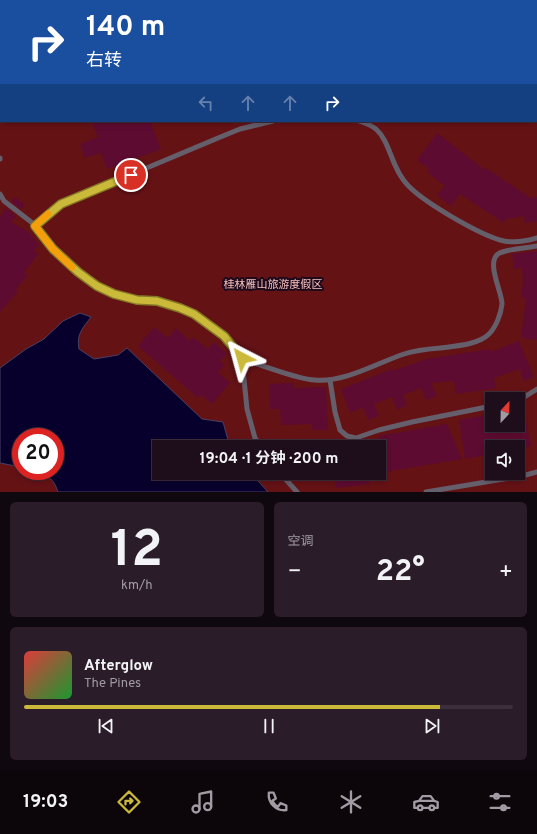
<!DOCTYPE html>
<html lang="zh">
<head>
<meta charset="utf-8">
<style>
	:root { --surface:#1e0e1c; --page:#2b1c29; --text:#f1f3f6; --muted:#a19ca3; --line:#3c2e3b; --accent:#cbba39 }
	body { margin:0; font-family:Overpass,"Noto Sans SC",sans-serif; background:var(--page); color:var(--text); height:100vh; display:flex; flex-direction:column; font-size:15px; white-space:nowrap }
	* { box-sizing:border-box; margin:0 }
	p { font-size:13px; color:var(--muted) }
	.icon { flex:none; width:22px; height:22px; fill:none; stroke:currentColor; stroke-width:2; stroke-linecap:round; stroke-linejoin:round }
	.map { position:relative; height:492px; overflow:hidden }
	.panel { display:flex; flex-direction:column; gap:10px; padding:10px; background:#10080f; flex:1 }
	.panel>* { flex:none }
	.banner { position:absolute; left:0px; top:0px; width:537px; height:122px; box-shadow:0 2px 6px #0003,0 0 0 1px var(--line); background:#1a4fa0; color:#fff; overflow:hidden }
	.needle { width:26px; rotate:22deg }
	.fabs { position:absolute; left:485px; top:392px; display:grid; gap:8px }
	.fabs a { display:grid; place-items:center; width:40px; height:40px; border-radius:0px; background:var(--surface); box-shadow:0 2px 6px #0003,0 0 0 1px var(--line); font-size:20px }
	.speed { position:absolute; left:12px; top:428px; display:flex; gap:8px; font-size:20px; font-weight:700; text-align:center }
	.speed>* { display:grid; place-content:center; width:52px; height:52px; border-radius:50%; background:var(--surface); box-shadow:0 2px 6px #0003,0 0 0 1px var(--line); line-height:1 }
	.speed .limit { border:6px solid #d22; background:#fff; color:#111 }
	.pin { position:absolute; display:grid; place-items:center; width:34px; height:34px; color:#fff; margin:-17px; border:2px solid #fff; border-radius:50%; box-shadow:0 1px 4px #0007 }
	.me { position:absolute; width:44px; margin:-22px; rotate:321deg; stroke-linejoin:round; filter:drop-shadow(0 0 3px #0008) }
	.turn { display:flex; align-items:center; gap:14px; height:84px; padding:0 20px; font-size:18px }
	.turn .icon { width:52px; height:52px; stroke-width:2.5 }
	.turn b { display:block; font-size:28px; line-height:34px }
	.lanes { display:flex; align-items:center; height:38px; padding:0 20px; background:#0003; justify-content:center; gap:20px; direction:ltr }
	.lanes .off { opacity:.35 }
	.big { font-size:30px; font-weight:700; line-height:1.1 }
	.panel .tile { flex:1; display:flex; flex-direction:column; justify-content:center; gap:6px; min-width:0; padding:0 14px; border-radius:6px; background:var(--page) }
	.panel .dial { align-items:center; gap:0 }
	.dial b { font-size:52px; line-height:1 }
	.song { display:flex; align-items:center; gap:12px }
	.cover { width:48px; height:48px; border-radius:6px; background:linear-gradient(135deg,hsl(0 70% 55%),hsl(130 70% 35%)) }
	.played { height:4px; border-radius:2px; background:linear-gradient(90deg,var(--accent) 85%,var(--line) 85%) }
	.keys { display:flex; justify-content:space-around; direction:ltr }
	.heat { display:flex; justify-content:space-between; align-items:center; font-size:22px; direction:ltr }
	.panel .tiles { flex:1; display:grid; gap:10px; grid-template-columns:1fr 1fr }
	.tile:last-child { grid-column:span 2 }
	.trip { position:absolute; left:152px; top:440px; width:234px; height:40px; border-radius:0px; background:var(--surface); box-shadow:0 2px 6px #0003,0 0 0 1px var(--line); font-weight:700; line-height:40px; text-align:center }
	.dock { display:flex; height:64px; justify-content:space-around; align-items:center; background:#0c060b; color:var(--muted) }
	.dock .icon { width:28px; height:28px }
	.dock .selected { color:var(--accent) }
	.dock b { font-size:18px; color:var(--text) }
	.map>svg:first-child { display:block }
	.green { fill:#651215; fill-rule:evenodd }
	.water { fill:#08002c; stroke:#4a4063 }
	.building { fill:#5e0b31 }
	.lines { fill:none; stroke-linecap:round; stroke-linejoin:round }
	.lane { stroke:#655e6b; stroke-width:5 }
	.route-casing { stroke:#847925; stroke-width:10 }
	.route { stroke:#cbba39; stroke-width:7 }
	.slow { stroke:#f59e0b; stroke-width:7 }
	.labels { text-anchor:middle; stroke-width:4; stroke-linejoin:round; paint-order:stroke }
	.park-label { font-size:11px; fill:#f5c2bd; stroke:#1e0a1b }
</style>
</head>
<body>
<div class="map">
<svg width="537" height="492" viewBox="0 0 537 492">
	<rect width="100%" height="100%" fill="#281325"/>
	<!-- green -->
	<path class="green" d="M0,0H537V492H0ZM1,1H536V121H1ZM492,399H518V425H492ZM21,437H55V471H21ZM159,447H379V473H159ZM492,447H518V473H492Z"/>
	<!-- water -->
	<path class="water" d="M80,313L91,317C83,328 76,334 79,349L94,359L118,355L127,348L202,419L223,422L230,447H159V473H251L268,492H58C53,477 48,476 34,471H55V437H21V467L0,463V368L26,349L44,339L63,321Z"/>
	<!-- building -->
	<g class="building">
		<path d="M91,121H150L161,149L107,169L101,153L85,158L80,144L98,137Z"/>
		<path d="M437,133L485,170L486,168L531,198L537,197V221L525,223L524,216L506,219L504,223L460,194L451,206L437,195L445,186L427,172L429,169L417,160Z"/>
		<path d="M15,197L25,205L21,209L11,202Z"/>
		<path d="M6,208L16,216L11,222L29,232L39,245L34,251L39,254L24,272L28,275L16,289L18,291L0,312V216Z"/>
		<path d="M537,251V340L521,338L526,298H521L523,282L522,268L514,269L512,254Z"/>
		<path d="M154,327L168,338L176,328L190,341L193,337L208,349L214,342L227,354L220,361L225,365L218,372L230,383L212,404L201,395L198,398L138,346Z"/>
		<path d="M519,341L534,377L524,381L519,369L494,378L496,388L456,394L454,381L431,383L437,396L426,400L421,388L403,395L407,405L397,410L392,397L374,404L379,416L368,420L363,407L350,413L341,389L392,369L393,371L426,359L490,349L491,352Z"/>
		<path d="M294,383V388L326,387L328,430H312V424L281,425L280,409H270L269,384Z"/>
		<path d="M518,406H523L531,446L518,449V447H492V454L465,459L459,420L492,414V425H518Z"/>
		<path d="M447,424L462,459L385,472L379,436Z"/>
		<path d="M334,473H367L369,484L336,488Z"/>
	</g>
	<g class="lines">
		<!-- lane -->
		<g class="lane">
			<path d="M173,0L175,1"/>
			<path d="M407,1L408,0"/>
			<path d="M437,1L438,0"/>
			<path d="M359,121C365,123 371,125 376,129C387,139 390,156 397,169C399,174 402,178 405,182C419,200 481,236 504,241C515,243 527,241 537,238"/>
			<path d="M0,158V159"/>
			<path d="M0,194L4,201L35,225L61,204L218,138L240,129L273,121"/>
			<path d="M35,225L53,249L78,272L97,286L114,294L137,300L157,301L180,308L194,314L224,336L242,359L247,409L250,420L255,438L261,447"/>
			<path d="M242,359C258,364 274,370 291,375C299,377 307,380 315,380C344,383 377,363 404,354C416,350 428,349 440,348C455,346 478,345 489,334C496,327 501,314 502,304C502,292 486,263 498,254C505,249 528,248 537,246"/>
			<path d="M330,380L335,412L340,430L347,436L356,438L379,430L412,422L492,406"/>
			<path d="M518,401L537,389"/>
			<path d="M280,473L297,492"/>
			<path d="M426,492L522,476L537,472"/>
		</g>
	</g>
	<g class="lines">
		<defs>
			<path id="route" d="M131,175L61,204L35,226L53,249L78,272L97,286L114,294L137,300L157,301L180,308L194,314L224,336L242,358"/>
		</defs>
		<!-- route casing -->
		<use href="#route" class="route-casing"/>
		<!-- route -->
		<use href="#route" class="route"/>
		<!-- slow -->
		<path class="slow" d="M48,214L35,226L53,249L72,267"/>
	</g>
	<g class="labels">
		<!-- park labels -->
		<g class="park-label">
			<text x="273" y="288">桂林雁山旅游度假区</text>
		</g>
	</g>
</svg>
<div class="fabs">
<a><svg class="needle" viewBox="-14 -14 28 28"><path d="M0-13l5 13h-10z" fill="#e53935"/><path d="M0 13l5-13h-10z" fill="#a19ca3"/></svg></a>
<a><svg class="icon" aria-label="sound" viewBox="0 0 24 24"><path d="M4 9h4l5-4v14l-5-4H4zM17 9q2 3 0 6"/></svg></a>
</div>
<div class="speed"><div class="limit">20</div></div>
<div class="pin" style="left:131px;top:175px;background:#d93025"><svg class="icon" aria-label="arrive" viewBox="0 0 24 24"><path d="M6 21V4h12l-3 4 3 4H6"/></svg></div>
<svg class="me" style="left:242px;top:358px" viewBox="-20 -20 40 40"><path d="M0-17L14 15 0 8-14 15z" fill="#cbba39" stroke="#fff" stroke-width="4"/></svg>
<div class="trip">19:04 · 1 分钟 · 200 m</div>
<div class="banner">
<div class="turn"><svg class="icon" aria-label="right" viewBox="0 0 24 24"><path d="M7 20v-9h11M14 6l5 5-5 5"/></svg><div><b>140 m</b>右转</div></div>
<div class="lanes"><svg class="icon off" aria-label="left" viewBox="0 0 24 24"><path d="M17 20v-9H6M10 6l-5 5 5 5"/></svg><svg class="icon off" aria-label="ahead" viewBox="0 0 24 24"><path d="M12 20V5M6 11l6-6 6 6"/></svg><svg class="icon off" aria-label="ahead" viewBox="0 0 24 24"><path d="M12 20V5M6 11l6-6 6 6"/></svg><svg class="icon" aria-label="right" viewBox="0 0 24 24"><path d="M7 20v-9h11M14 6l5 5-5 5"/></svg></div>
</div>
</div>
<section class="panel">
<div class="tiles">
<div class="tile dial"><b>12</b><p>km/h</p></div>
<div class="tile"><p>空调</p>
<div class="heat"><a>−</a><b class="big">22°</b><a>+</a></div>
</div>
<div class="tile">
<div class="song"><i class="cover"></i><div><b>Afterglow</b><p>The Pines</p></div></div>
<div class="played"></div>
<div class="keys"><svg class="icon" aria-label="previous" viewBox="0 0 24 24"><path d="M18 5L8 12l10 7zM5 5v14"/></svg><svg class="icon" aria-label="pause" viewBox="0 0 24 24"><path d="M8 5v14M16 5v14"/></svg><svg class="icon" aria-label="next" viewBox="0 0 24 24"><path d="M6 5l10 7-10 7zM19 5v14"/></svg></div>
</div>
</div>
</section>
<nav class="dock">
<b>19:03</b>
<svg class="icon selected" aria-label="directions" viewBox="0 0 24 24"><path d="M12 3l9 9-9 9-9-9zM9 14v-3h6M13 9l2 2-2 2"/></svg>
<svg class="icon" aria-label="music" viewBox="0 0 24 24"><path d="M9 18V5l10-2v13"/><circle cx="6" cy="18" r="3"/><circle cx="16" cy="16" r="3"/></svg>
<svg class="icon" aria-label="phone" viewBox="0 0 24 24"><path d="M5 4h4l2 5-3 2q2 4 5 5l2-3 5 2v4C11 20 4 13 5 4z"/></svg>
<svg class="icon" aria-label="climate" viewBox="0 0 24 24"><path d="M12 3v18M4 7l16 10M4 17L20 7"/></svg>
<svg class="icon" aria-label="car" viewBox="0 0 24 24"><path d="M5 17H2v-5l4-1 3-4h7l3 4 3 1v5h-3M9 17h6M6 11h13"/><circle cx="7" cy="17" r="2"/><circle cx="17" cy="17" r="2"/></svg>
<svg class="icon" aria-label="filters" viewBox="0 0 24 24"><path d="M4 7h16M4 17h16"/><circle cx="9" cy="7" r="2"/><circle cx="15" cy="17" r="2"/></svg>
</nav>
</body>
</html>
